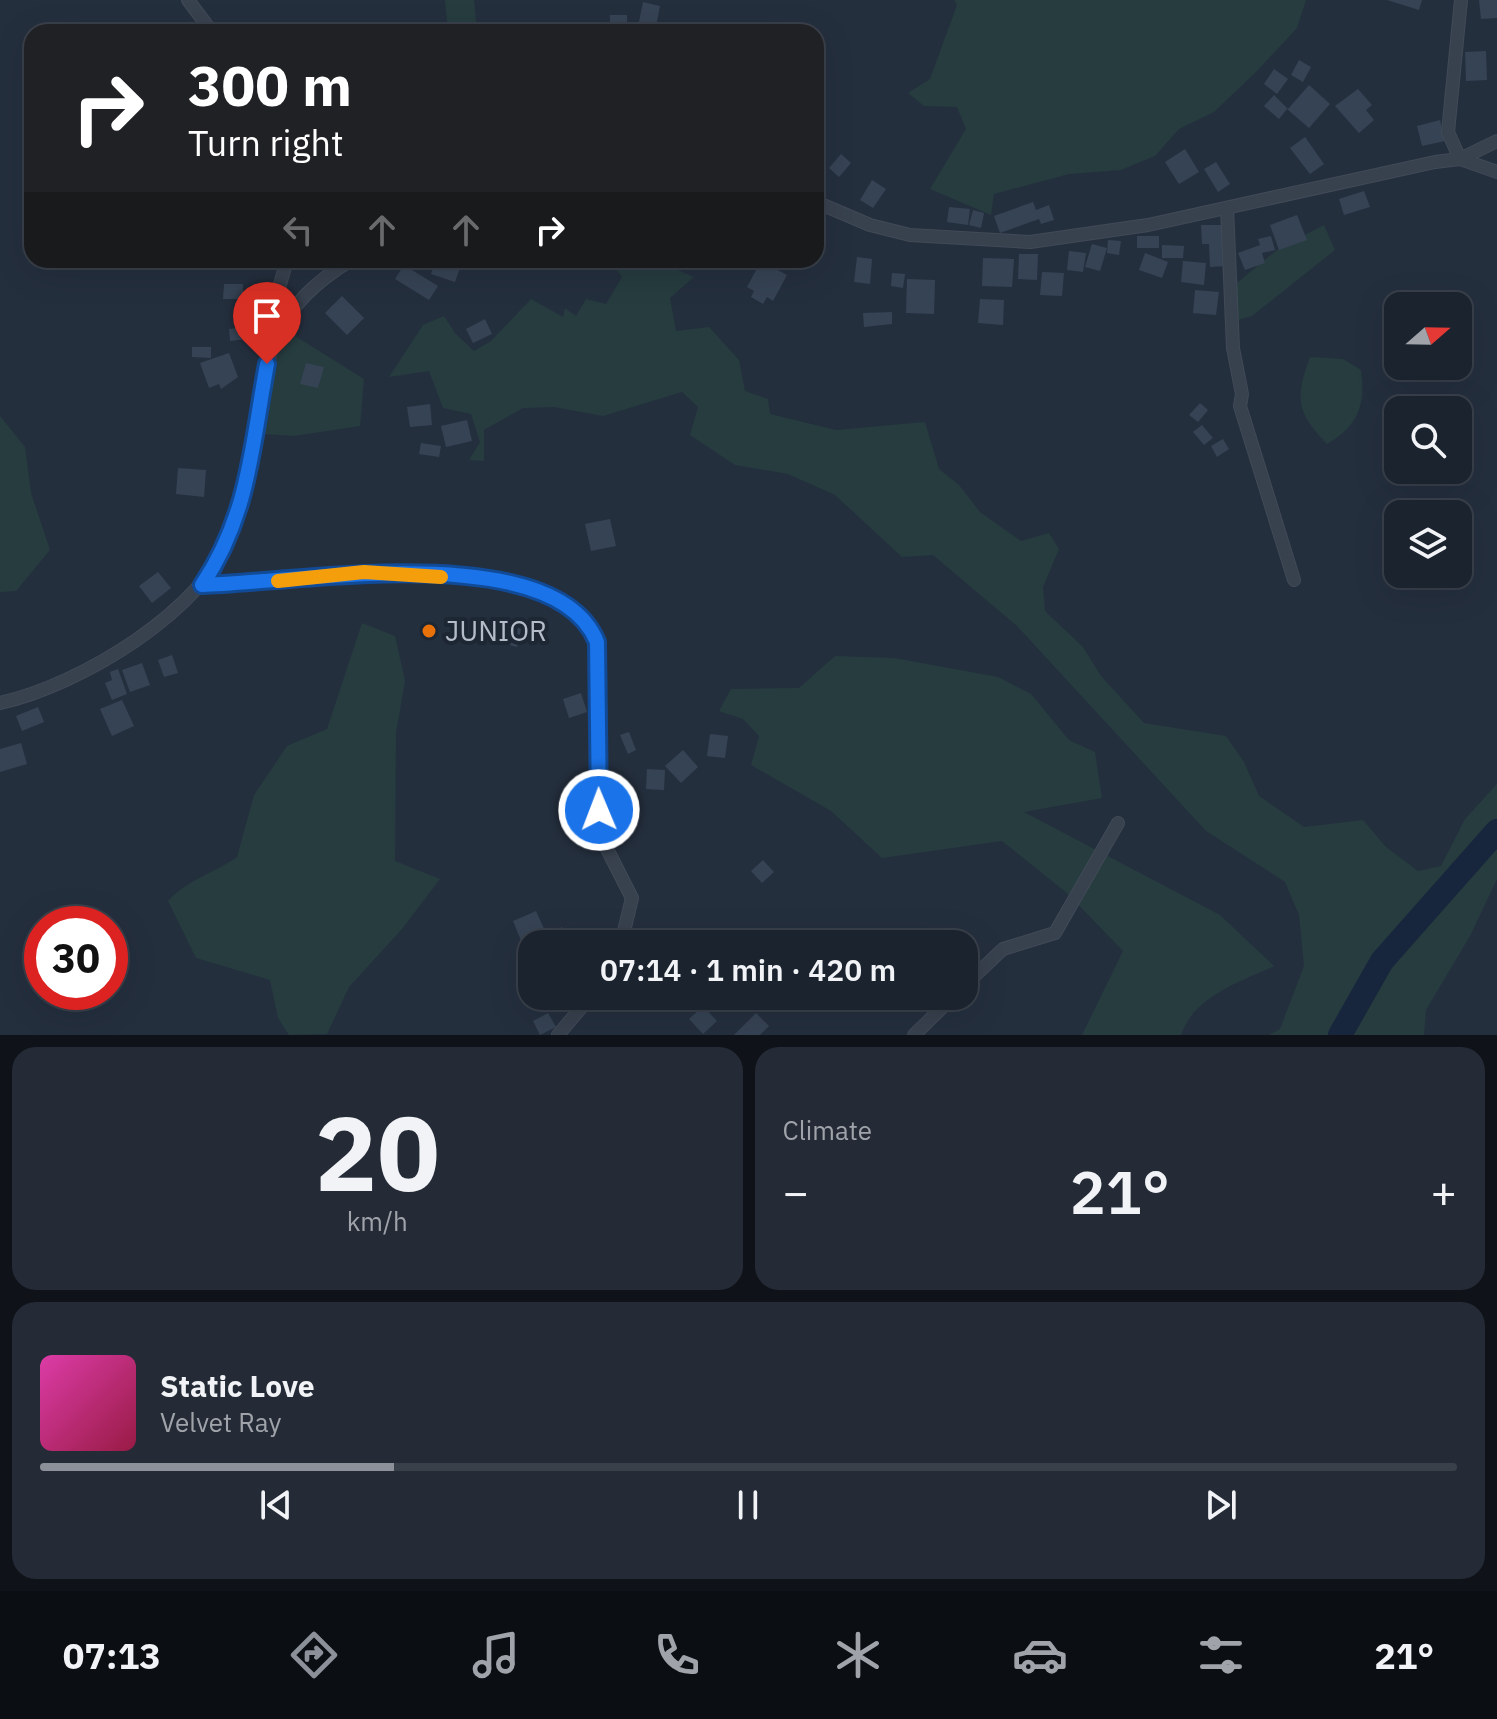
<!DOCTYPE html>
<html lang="en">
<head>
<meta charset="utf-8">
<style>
	:root { --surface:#1b232e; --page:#242b36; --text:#f1f3f6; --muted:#a0a4aa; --line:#39404a; --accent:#8c9099 }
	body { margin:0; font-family:"IBM Plex Sans",sans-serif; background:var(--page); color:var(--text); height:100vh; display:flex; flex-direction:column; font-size:30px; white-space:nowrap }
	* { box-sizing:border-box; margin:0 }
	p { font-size:26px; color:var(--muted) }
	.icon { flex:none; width:44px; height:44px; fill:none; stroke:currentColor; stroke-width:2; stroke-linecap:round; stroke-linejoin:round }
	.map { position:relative; height:1035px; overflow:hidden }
	.details { display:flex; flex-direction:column; gap:12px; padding:12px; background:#0f1319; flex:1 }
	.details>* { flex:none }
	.hud { position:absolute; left:24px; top:24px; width:800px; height:244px; border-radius:24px; box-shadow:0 8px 32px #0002,0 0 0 2px var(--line); background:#202124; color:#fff; overflow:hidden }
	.needle { width:52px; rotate:70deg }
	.controls { position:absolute; left:1384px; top:292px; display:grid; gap:16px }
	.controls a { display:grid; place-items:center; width:88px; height:88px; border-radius:16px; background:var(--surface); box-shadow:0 8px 32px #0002,0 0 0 2px var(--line); font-size:40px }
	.speed { position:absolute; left:24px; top:906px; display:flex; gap:16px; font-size:40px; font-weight:700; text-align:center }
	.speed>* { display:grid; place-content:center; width:104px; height:104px; border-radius:50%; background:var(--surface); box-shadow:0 8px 32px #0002,0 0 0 2px var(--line); line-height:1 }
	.speed .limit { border:12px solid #d22; background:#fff; color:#111 }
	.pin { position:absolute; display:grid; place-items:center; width:68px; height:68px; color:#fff; margin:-82px -34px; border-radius:50% 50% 50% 0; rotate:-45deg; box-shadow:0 0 8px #0007 }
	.pin .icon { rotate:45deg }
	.me { position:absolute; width:88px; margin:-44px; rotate:359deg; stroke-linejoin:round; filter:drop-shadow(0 0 6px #0008) }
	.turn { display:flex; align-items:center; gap:28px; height:168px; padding:0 32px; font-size:36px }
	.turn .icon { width:104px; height:104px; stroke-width:2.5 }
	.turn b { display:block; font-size:56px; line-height:68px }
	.lanes { display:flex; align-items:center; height:76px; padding:0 32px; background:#0003; justify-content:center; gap:40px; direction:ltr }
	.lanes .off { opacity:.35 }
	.big { font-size:60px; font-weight:600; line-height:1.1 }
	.details .tile { flex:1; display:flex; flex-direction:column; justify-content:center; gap:12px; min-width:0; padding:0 28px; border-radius:24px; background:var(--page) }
	.details .dial { align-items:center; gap:0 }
	.dial b { font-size:104px; line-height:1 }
	.song { display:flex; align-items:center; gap:24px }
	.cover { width:96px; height:96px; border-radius:12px; background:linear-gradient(135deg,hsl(320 70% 55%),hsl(340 70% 35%)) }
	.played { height:8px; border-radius:4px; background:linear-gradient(90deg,var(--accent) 25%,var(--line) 25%) }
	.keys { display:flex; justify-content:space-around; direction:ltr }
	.heat { display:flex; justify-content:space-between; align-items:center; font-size:44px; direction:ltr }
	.details .tiles { flex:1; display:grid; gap:12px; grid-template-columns:1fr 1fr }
	.tile:last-child { grid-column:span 2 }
	.trip { position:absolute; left:518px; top:930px; width:460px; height:80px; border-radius:24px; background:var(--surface); box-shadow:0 8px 32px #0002,0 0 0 2px var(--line); font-weight:600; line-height:80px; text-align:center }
	.menu { display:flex; height:128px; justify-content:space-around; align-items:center; background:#0b0e12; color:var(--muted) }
	.menu .icon { width:56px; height:56px }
	.menu .current { color:var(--accent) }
	.menu b { font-size:36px; color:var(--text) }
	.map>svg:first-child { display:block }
	.green { fill:#263c3f }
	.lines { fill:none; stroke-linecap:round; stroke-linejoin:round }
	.river { stroke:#17263c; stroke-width:24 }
	.building { fill:#364354 }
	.minor-casing { stroke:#414a57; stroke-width:14 }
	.minor { stroke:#38414e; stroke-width:12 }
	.route-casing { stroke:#114b97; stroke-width:20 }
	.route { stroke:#1a73e8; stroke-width:14 }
	.slow { stroke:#f59e0b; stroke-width:14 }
	.food-dot { fill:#e8710a; stroke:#1d2633; stroke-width:3 }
	.labels { text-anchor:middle; stroke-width:8; stroke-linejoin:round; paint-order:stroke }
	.poi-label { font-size:28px; fill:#b4bcc9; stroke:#1d2633; text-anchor:start }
</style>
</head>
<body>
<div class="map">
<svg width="1497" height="1035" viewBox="0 0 1497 1035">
	<rect width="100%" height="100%" fill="#242f3e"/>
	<!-- green -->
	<g class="green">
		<path d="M445,0H474L477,32H448Z"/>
		<path d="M954,0H1306L1297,28L1255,73L1214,112L1179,129L1155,156L1121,170L1069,174L994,194L991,215L930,189L966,129L957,107L924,106L908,93L930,79L957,5Z"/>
		<path d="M1324,225L1335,250L1252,316L1234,321L1227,291L1277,250Z"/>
		<path d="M588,260H655L694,277L670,298L676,331L709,327L739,360L745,391L768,399L770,414L836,430L925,422L939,469L959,485L980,512L1021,541L1049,533L1059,549L1043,587L1045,611L1083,647L1101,676L1144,723L1226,736L1244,762L1259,796L1304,827L1363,820L1386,847L1418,871L1441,866L1465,819L1497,784V879L1470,936L1426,1010L1424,1035H1269L1280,1029L1304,966L1299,915L1285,882L1206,831L1017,626L933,555L902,557L835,495L788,474L735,465L690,435L698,407L682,392L603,416L554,407L523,408L484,430V461L469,460L480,442L471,414L443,408L429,371L389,377L423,325L444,316L455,333L474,351L491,341L531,299L563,317L565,308L576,316L586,299L606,304L622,277L613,265Z"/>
		<path d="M292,334L364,379L360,426L294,436L264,434L276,353Z"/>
		<path d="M1310,357L1343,359L1361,370C1366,404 1358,426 1327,444C1296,412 1295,398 1310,357Z"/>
		<path d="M0,416L25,447L31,493L50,550L16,591L0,592Z"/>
		<path d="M362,623L395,636L405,681L396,733L395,861L440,879L402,929L349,987L327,1034L289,1035L278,1018L270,980L196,958L168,901C187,880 214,873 237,857L254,795L287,746L327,729Z"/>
		<path d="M835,656L894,658L998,677L1031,694L1069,740L1095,752L1102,798L1024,812L1220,915L1274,966C1240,982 1194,996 1181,1035H1082L1123,951L1067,893L1002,841L882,858L831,811L751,765L759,736L743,719L719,711L731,689L799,688Z"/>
	</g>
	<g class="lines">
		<!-- river -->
		<path class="river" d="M1340,1035L1382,961L1497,831"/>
	</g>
	<!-- building -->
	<g class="building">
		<path d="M1387,0H1422L1419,10Z"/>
		<path d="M1479,0H1497V18L1481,19Z"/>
		<path d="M643,2L660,6L656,26L639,22Z"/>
		<rect x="610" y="15" width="17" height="17"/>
		<path d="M1486,51L1487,80L1466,81L1465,52Z"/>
		<path d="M1299,60L1311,67L1303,82L1291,75Z"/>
		<path d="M1274,69L1288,79L1277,94L1264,84Z"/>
		<path d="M1309,85L1330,104L1309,128L1287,109L1279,119L1264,106L1274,95L1288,109Z"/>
		<path d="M1358,89L1372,105L1366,110L1374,120L1359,133L1335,106Z"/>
		<path d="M1440,120L1445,141L1422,146L1417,126Z"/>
		<path d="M1305,137L1324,164L1310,174L1290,148Z"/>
		<path d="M1185,149L1199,172L1179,184L1165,162Z"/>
		<path d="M841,154L851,163L839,177L829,168Z"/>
		<path d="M1216,162L1230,184L1218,192L1204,169Z"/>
		<path d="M872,180L886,189L873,208L860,200Z"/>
		<path d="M1364,191L1370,207L1344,215L1339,199Z"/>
		<path d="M1033,202L1036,210L1049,205L1054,220L1041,224L1039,219L1000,233L994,216Z"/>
		<path d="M949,207L970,209L968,225L947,222Z"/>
		<path d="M973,210L984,213L981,228L969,225Z"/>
		<path d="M1297,215L1307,240L1279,250L1270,225Z"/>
		<path d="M1201,225H1224L1226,266L1210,267L1209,244H1202Z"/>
		<rect x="1137" y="236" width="22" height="12"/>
		<path d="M1271,236L1275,250L1262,253L1265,263L1245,270L1238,253L1260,245L1258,239Z"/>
		<path d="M1108,240L1121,241L1119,255L1107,253Z"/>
		<path d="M1092,244L1107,248L1100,271L1085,267Z"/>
		<path d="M1162,245L1184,246L1183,258H1162Z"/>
		<path d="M1069,251L1086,253L1083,272L1067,270Z"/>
		<path d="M1145,253L1168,262L1162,278L1139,270Z"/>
		<path d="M1019,254H1038L1037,280L1018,279Z"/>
		<path d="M857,257L872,259L870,284L854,282Z"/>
		<path d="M983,258L1014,259L1012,287L982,286Z"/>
		<path d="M436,260H463L455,282L431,274Z"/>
		<path d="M761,261L787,275L773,301L767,297L763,304L751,297L754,291L747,287Z"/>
		<path d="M1183,261L1206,263L1204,285L1181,282Z"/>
		<path d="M404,265L438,286L429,300L395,279Z"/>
		<path d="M1042,272L1064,273L1062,296L1040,295Z"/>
		<path d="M892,273L905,274L903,288L891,286Z"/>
		<path d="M907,279L935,280L934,314L906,313Z"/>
		<path d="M224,284H243V299H223Z"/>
		<path d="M1195,290L1219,292L1216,315L1193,313Z"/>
		<path d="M342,296L364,318L347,335L325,313Z"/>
		<path d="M980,299L1004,300L1003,325L978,323Z"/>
		<path d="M892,312V324L864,327L863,313Z"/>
		<path d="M485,319L492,334L473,343L466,329Z"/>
		<path d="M246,327L247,339L230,341L229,329Z"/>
		<path d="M192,347H211V358L192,357Z"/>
		<path d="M229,353L238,377L221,389L219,384L209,388L200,363Z"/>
		<path d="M306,363L324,367L318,388L300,384Z"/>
		<path d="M1200,403L1208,410L1198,422L1189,415Z"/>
		<path d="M430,404L432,425L410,427L407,407Z"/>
		<path d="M467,420L472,441L446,447L441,426Z"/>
		<path d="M1202,425L1213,438L1204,445L1193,432Z"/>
		<path d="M1223,439L1229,449L1217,457L1211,446Z"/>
		<path d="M421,443L441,446L439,457L419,454Z"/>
		<path d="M178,468L206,470L204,497L176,494Z"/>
		<path d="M610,519L616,546L591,551L585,524Z"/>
		<path d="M158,572L171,588L152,603L139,586Z"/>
		<path d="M503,624L521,629L517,647L499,642Z"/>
		<path d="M172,655L178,673L164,677L158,660Z"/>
		<path d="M142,663L150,685L130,692L122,670Z"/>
		<path d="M118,669L127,694L112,700L105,683L112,680L110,672Z"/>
		<path d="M581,693L587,712L569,718L563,699Z"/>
		<path d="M122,700L134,726L112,736L100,709Z"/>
		<path d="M38,707L44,722L22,731L16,716Z"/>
		<path d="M629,732L636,750L628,754L620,735Z"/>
		<path d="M710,734L728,736L725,758L707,756Z"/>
		<path d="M21,743L27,764L0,772V749Z"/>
		<path d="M683,750L698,767L681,783L665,766Z"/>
		<path d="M647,769L665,770L664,790L646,789Z"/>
		<path d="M763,860L774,872L762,883L751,871Z"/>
		<path d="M536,911L546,933L522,943L513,921Z"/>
		<path d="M562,927L566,935L547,944L544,937Z"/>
		<path d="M752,996H773L776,999L762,1012L749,999Z"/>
		<path d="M703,1006L717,1021L703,1034L689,1019Z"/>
		<path d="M548,1013L556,1027L540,1035L533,1021Z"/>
		<path d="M756,1013L769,1026L760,1035H734Z"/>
	</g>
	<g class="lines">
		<defs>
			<g id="minor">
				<path d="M188,0L212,32"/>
				<path d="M1461,0L1448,132L1460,159L1497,141"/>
				<path d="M816,202L870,225L910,235L1030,242L1148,225L1435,162L1460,159L1497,172"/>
				<path d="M1227,208L1233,348L1242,394L1240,406L1294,580"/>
				<path d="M284,319L279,288L287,260"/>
				<path d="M202,585C294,583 555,537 597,642L599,822L606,847L632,898L621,944"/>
				<path d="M0,703C80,685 205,611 233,531C255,470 255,403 274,341C291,304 317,281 351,260"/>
				<path d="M964,986L1003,949L1055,933L1118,823"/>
				<path d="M558,1035L591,996"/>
				<path d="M914,1035L954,996"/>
			</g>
		</defs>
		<!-- minor casing -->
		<use href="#minor" class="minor-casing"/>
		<!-- minor -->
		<use href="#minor" class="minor"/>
	</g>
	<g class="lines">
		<defs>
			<path id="route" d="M267,364C252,445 249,515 202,585C294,583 555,537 597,642L599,810"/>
		</defs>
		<!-- route casing -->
		<use href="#route" class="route-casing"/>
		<!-- route -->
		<use href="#route" class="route"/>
		<!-- slow -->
		<path class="slow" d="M278,581L364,572L441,577"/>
	</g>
	<!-- markers -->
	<circle class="food-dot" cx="429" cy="631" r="8"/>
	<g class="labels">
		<!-- poi labels -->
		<g class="poi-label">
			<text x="445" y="641">JUNIOR</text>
		</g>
	</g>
</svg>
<div class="controls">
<a><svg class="needle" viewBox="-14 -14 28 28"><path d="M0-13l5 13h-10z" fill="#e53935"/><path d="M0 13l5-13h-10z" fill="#a0a4aa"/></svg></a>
<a><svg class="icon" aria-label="search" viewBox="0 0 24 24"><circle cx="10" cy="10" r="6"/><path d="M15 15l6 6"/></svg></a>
<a><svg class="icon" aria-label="layers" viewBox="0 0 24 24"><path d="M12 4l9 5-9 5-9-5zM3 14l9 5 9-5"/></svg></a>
</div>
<div class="speed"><div class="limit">30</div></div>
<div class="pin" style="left:267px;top:364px;background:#d93025"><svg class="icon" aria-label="arrive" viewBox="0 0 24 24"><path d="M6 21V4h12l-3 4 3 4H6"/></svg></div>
<svg class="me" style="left:599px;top:810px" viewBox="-20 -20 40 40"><circle r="17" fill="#1a73e8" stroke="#fff" stroke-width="3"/><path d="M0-11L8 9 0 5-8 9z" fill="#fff"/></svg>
<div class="trip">07:14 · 1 min · 420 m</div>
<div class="hud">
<div class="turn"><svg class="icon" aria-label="right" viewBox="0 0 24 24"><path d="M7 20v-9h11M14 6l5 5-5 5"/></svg><div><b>300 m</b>Turn right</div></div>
<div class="lanes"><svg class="icon off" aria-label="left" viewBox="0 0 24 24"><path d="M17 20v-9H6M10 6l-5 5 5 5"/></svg><svg class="icon off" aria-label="ahead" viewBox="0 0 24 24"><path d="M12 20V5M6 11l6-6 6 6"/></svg><svg class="icon off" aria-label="ahead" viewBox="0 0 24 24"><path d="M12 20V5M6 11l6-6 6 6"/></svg><svg class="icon" aria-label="right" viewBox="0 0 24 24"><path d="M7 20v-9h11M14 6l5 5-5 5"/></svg></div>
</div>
</div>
<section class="details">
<div class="tiles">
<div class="tile dial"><b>20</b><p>km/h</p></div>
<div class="tile"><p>Climate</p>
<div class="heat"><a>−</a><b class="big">21°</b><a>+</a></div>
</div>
<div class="tile">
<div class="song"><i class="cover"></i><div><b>Static Love</b><p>Velvet Ray</p></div></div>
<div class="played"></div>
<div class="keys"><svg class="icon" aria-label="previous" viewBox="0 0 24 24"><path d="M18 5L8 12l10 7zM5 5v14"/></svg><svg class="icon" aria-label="pause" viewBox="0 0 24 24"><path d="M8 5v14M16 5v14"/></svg><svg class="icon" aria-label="next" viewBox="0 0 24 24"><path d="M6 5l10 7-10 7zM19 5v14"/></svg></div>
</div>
</div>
</section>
<nav class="menu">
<b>07:13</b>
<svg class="icon current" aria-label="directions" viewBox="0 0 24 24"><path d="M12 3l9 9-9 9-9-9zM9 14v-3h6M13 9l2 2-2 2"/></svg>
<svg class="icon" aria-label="music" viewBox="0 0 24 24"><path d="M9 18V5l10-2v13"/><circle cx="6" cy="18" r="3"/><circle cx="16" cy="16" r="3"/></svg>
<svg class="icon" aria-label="phone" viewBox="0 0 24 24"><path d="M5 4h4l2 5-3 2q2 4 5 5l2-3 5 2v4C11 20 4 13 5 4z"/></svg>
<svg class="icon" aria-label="climate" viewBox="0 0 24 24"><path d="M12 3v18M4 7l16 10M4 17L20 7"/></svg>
<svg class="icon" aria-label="car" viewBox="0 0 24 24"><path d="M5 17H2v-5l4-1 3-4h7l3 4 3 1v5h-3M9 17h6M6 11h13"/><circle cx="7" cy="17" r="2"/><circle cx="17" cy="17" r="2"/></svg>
<svg class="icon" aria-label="filters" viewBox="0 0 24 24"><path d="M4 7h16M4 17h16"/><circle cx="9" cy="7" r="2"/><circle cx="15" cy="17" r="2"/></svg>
<b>21°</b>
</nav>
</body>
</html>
